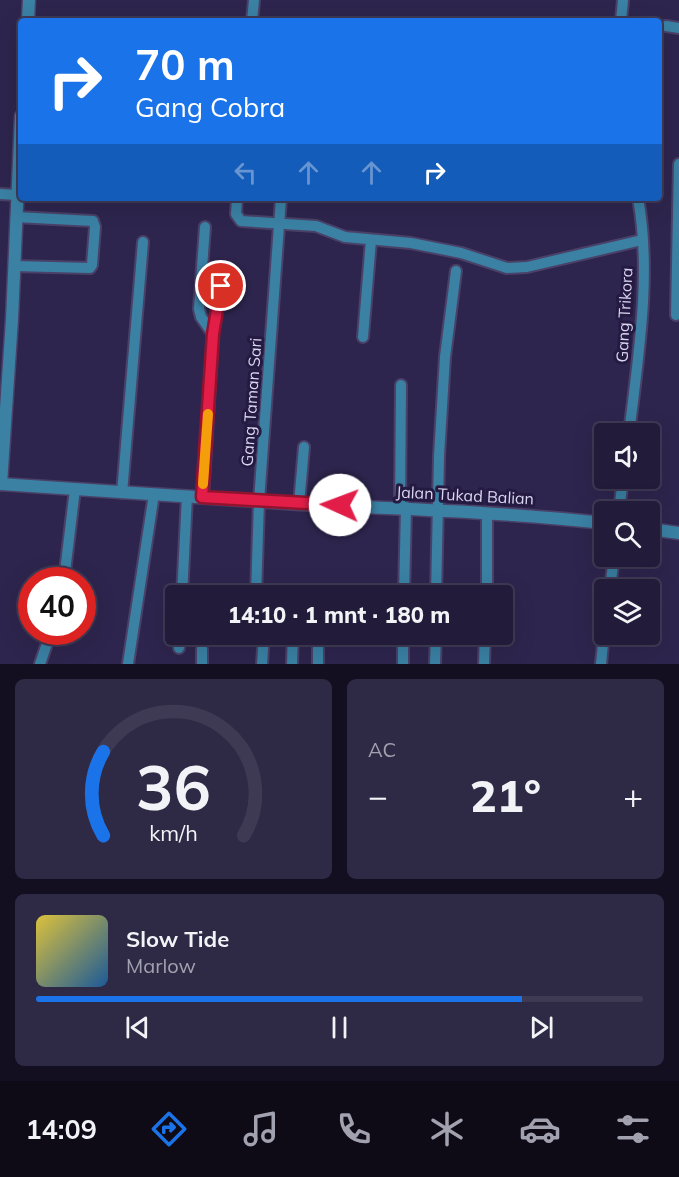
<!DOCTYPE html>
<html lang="id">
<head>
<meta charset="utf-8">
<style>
	:root { --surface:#221c3a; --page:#2e2945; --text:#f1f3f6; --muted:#a2a1af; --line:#3f3a54; --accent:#1a73e8 }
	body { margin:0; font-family:Mulish,sans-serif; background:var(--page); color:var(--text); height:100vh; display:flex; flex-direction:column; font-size:22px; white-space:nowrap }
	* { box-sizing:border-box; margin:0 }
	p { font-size:20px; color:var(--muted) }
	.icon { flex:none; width:33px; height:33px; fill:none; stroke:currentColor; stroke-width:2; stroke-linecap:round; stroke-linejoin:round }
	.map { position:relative; height:664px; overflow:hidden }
	.side { display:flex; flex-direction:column; gap:15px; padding:15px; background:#130f20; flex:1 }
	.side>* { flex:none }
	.hud { position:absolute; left:18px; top:18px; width:644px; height:183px; border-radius:6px; box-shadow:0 6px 24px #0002,0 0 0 2px var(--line); background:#1a73e8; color:#fff; overflow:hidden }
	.controls { position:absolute; left:594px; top:423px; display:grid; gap:12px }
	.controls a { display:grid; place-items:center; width:66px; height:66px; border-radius:6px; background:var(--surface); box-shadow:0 6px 24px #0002,0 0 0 2px var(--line); font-size:30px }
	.speed { position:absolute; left:18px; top:567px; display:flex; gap:12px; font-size:30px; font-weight:700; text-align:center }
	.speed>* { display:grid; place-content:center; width:78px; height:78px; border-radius:50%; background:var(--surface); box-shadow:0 6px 24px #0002,0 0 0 2px var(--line); line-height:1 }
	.speed .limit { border:9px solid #d22; background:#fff; color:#111 }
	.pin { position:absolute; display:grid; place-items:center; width:51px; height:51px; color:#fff; margin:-26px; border:3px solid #fff; border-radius:50%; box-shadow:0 2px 6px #0007 }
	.me { position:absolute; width:66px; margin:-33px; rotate:272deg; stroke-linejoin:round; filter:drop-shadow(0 0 4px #0008) }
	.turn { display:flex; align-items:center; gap:21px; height:126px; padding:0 18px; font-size:27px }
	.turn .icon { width:78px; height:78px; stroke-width:2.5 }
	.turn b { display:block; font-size:42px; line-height:51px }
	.lanes { display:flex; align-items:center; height:57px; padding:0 18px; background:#0003; justify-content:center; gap:30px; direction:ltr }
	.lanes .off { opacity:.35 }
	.big { font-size:45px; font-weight:800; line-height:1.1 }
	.side .card { flex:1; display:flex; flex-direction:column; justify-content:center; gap:9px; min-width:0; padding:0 21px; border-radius:9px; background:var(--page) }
	.side .dial { align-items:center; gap:0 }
	.dial svg { height:156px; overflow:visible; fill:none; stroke:var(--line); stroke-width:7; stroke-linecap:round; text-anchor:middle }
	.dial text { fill:var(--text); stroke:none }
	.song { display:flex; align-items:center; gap:18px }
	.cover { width:72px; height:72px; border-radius:9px; background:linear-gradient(135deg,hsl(50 70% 55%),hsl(210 70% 35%)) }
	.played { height:6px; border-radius:3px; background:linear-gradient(90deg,var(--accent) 80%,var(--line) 80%) }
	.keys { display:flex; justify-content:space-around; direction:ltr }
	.heat { display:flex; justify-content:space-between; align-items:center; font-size:33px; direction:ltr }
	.side .tiles { flex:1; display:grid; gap:15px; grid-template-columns:1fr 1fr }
	.card:last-child { grid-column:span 2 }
	.trip { position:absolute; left:165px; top:585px; width:348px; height:60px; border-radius:6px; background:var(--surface); box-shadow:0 6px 24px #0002,0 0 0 2px var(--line); font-weight:800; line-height:60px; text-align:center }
	.tab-bar { display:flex; height:96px; justify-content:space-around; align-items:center; background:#0e0b17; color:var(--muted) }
	.tab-bar .icon { width:42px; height:42px }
	.tab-bar .active { color:var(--accent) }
	.tab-bar b { font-size:27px; color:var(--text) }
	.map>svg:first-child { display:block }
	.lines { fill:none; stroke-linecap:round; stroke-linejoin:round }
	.minor-casing { stroke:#4a4168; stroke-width:14 }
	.tertiary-casing { stroke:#4a4168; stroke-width:15 }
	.minor { stroke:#3a81a4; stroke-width:10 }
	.tertiary { stroke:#3a81a4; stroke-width:12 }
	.route-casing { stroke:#92132f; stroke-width:15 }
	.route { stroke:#e11d48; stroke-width:10 }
	.slow { stroke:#f59e0b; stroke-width:10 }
	.labels { text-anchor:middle; stroke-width:6; stroke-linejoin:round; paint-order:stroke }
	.street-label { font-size:16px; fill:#dad6f1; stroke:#251a42 }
</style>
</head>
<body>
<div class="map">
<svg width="679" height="664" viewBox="0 0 679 664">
	<rect width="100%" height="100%" fill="#2e254e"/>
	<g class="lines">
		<defs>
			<g id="minor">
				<path d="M252,21L254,0"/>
				<path d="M621,21L623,0"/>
				<path d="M666,26L679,28"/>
				<path d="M0,194L17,195"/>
				<path d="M237,198L236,214L241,221L316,226L345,237L411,243L461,253L507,268L527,267L642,240"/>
				<path d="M205,227L199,309L201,317L213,334"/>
				<path d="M14,266L90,268L92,265L95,227L93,221L16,217"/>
				<path d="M676,315L679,164"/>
				<path d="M363,337L371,240"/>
				<path d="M629,434C638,357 652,275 638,198"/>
				<path d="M122,493L143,242"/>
				<path d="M203,497L213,334L221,286"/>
				<path d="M299,504L304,447"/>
				<path d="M400,507L401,385"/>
				<path d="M619,512L623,478"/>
				<path d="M64,580L75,489"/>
				<path d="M610,590L614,556"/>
				<path d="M182,596L187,496"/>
				<path d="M256,596L259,501L281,198"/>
				<path d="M404,596L406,507"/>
				<path d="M436,596L439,456L445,357L456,271"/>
				<path d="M487,596V513"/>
				<path d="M179,648L180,634"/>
				<path d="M318,648V664"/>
				<path d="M40,664L51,632"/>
				<path d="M128,664L154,494"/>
				<path d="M202,664V649"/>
				<path d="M262,664L264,634"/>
				<path d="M292,664L293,634"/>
				<path d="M403,664V634"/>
				<path d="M435,664L436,634"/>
				<path d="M484,664L485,634"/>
				<path d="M601,664L604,634"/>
			</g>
			<g id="tertiary">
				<path d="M28,21L29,0"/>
				<path d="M0,484C100,490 200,498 300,504C402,509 503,512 604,523"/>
				<path d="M1,484L12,319L21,116"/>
				<path d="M650,529L679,533"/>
			</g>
		</defs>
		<!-- minor casing -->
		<use href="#minor" class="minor-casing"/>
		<!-- tertiary casing -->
		<use href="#tertiary" class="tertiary-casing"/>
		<!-- minor -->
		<use href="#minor" class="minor"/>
		<!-- tertiary -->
		<use href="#tertiary" class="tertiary"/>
	</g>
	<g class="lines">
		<defs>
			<path id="route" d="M221,286L213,334L202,497L340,505"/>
		</defs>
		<!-- route casing -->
		<use href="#route" class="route-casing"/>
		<!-- route -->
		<use href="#route" class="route"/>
		<!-- slow -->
		<path class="slow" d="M203,484L208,414"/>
	</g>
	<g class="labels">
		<!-- street labels -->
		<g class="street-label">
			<text transform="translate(624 315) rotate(-87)" y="6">Gang Trikora</text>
			<text transform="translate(251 402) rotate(-86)" y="6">Gang Taman Sari</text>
			<text transform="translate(465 495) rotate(3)" y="6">Jalan Tukad Balian</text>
		</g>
	</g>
</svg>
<div class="controls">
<a><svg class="icon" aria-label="sound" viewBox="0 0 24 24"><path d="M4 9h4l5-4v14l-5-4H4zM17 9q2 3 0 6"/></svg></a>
<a><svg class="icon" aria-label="search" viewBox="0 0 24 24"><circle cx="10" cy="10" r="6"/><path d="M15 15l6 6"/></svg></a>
<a><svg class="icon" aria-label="layers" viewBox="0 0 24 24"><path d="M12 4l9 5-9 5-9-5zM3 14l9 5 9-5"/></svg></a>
</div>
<div class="speed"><div class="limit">40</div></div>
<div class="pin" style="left:221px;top:286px;background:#d93025"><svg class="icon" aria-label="arrive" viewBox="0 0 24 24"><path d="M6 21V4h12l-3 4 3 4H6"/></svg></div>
<svg class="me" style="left:340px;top:505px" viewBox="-20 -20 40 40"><circle r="19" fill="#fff"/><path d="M0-13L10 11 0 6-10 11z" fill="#e11d48"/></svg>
<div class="trip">14:10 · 1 mnt · 180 m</div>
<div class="hud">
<div class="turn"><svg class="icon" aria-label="right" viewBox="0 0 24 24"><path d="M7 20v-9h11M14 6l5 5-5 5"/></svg><div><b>70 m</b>Gang Cobra</div></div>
<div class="lanes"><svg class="icon off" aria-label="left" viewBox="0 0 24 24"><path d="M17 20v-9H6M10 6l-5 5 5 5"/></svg><svg class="icon off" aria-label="ahead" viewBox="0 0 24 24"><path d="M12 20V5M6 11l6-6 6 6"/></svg><svg class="icon off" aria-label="ahead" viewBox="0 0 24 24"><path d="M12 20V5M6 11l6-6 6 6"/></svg><svg class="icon" aria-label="right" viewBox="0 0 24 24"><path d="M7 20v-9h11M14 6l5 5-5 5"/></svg></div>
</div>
</div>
<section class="side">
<div class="tiles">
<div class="card dial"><svg viewBox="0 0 100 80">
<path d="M14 69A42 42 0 1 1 86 69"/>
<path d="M14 69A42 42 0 0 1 14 26" stroke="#1a73e8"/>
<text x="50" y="56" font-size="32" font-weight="700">36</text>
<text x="50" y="72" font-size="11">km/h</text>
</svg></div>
<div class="card"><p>AC</p>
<div class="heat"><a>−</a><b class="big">21°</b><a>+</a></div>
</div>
<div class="card">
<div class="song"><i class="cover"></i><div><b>Slow Tide</b><p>Marlow</p></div></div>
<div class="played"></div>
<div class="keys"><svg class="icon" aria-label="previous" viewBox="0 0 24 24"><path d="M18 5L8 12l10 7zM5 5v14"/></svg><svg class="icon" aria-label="pause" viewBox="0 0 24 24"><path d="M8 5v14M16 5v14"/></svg><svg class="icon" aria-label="next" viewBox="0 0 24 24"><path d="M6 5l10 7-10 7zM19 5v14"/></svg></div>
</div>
</div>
</section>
<nav class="tab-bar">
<b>14:09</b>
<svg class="icon active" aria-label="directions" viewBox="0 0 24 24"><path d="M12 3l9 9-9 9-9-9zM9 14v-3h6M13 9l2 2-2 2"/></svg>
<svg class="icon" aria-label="music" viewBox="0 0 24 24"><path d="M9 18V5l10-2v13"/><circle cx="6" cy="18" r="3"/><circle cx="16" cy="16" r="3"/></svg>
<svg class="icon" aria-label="phone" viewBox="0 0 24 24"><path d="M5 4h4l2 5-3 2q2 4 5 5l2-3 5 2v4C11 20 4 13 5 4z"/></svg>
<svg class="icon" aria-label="climate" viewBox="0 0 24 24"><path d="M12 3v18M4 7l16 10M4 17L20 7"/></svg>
<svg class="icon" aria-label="car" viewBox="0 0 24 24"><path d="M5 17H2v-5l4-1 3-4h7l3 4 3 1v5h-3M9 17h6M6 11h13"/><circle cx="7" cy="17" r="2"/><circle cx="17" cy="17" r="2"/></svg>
<svg class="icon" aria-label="filters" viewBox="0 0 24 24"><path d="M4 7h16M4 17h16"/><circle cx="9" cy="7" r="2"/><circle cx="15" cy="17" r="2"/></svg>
</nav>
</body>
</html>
